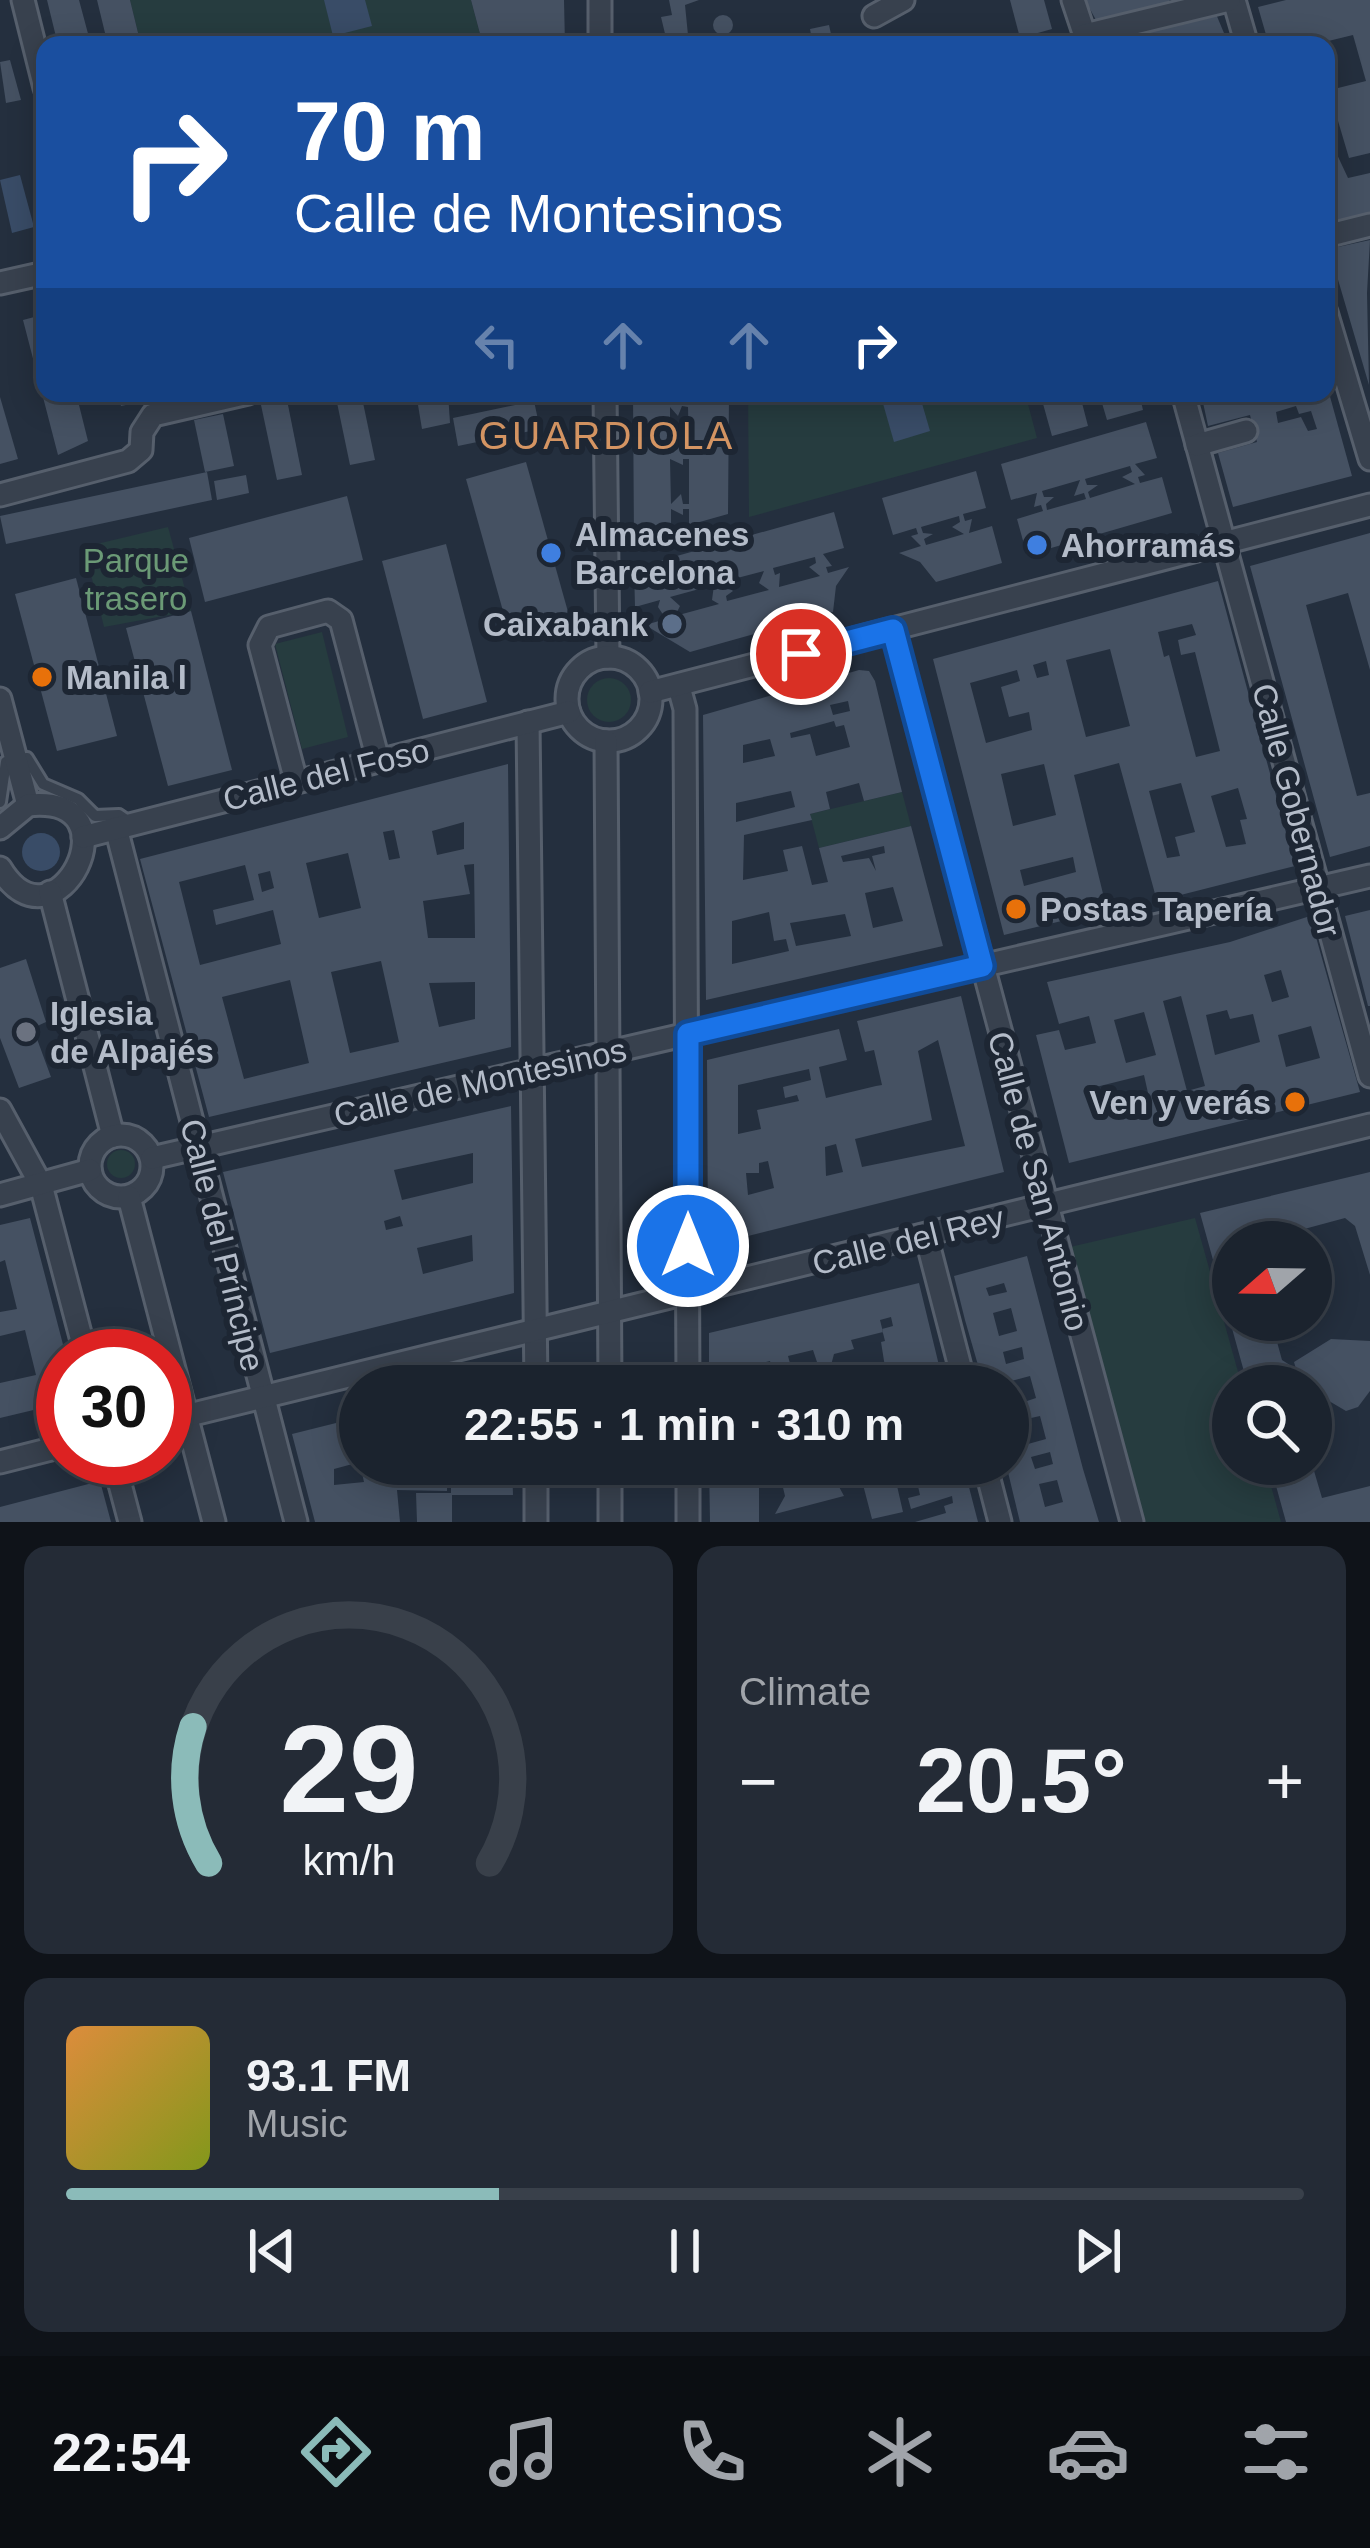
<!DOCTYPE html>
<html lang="en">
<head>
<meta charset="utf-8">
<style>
	:root { --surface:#1b232e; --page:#242b36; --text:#f1f3f6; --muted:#a0a4aa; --line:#39404a; --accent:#8bbbb9 }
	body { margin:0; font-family:Helvetica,sans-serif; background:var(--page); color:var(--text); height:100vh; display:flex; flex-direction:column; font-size:45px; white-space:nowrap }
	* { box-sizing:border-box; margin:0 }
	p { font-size:39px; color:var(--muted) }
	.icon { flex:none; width:66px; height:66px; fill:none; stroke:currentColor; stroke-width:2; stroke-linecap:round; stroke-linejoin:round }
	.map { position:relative; height:1522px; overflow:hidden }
	.drawer { display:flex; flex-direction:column; gap:24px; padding:24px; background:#0f1319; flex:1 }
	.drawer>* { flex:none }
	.top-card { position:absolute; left:36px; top:36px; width:1299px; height:366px; border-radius:24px; box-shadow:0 6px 30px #0003,0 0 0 3px var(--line); background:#1a4fa0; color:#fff; overflow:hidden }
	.needle { width:78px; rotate:250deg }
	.buttons { position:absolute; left:1212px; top:1221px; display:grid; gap:24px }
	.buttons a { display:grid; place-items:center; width:120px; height:120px; border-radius:50%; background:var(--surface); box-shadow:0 6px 30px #0003,0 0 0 3px var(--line); font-size:60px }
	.speed { position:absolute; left:36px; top:1329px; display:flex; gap:24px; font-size:60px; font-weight:700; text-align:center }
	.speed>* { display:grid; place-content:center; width:156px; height:156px; border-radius:50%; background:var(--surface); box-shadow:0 6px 30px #0003,0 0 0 3px var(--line); line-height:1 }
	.speed .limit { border:18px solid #d22; background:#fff; color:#111 }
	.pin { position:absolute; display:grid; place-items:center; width:102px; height:102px; color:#fff; margin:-51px; border:6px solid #fff; border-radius:50%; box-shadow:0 3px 12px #0007 }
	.me { position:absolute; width:132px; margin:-66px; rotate:0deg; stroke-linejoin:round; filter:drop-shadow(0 0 9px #0008) }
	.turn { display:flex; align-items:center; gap:42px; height:252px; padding:0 60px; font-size:54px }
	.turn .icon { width:156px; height:156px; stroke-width:2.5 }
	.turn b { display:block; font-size:84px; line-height:102px }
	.lanes { display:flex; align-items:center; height:114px; padding:0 60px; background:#0003; justify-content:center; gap:60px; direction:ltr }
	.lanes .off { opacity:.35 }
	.big { font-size:90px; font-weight:600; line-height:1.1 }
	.drawer .widget { flex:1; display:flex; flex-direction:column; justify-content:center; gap:18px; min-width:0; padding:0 42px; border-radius:24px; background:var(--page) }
	.drawer .dial { align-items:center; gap:0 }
	.dial svg { height:312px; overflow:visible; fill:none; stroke:var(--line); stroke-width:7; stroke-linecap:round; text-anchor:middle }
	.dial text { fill:var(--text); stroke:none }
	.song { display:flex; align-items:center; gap:36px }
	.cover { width:144px; height:144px; border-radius:18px; background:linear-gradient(135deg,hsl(30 70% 55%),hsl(70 70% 35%)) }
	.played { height:12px; border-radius:6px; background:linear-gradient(90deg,var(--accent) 35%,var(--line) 35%) }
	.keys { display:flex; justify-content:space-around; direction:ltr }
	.heat { display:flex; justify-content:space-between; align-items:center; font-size:66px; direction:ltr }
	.drawer .tiles { flex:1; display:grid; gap:24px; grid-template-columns:1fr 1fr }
	.widget:last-child { grid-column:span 2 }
	.trip { position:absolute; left:339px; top:1365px; width:690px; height:120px; border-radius:60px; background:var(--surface); box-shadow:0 6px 30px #0003,0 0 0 3px var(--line); font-weight:600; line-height:120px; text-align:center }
	.dock { display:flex; height:192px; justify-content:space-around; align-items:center; background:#0b0e12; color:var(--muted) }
	.dock .icon { width:84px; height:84px }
	.dock .selected { color:var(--accent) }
	.dock b { font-size:54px; color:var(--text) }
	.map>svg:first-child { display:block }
	.green { fill:#263c3f }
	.water { fill:#394c67 }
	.building { fill:#455162; fill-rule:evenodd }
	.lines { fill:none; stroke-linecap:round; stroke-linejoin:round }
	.lane-casing { stroke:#565f6c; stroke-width:16 }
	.street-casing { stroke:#565f6c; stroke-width:27 }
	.lane { stroke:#38414e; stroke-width:10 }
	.street { stroke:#38414e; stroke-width:21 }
	.route-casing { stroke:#114b97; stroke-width:30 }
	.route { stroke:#1a73e8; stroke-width:21 }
	.shop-dot { fill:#3f7fe0; stroke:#1d2633; stroke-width:4.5 }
	.service-dot { fill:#5c6f8a; stroke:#1d2633; stroke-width:4.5 }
	.food-dot { fill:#e8710a; stroke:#1d2633; stroke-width:4.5 }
	.worship-dot { fill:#6b7280; stroke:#1d2633; stroke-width:4.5 }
	.labels { text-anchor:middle; stroke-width:12; stroke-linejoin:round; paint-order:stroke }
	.poi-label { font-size:33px; font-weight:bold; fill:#b4bcc9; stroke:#1d2633; text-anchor:start }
	.park-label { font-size:33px; fill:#6b9a76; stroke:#1d2633 }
	.street-label { font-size:33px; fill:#b4bcc9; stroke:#1d2633 }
	.quarter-label { font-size:39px; letter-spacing:3px; fill:#d59563; stroke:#1d2633 }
</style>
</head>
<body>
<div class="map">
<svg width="1370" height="1522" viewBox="0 0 1370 1522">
	<rect width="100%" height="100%" fill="#242f3e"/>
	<!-- green -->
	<g class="green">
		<path d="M130,0H471L483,45H141Z"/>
		<path d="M748,393H1025L1037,438L749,517Z"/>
		<path d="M168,527L191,611L104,627L84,547Z"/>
		<path d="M322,632L348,737L302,749L275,644Z"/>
		<circle cx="609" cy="700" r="22"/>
		<path d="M902,792L911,826L819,848L810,814Z"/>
		<circle cx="121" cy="1164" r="14"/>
		<path d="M1195,1218L1242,1386H1233V1464H1265L1281,1522H1145L1070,1247Z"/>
	</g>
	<!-- water -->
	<g class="water">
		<path d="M324,0H365L372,26L333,36Z"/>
		<path d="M20,175L34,227L12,233L0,180Z"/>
		<path d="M880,393H919L930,431L894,442Z"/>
		<circle cx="41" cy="852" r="19"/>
	</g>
	<!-- building -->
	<g class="building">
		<path d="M47,0H79L90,41L106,37L97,0H130L141,45H58Z"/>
		<path d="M471,0H564L565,45H483Z"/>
		<path d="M669,0H699L685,5L689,45L667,42L661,17L672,15Z"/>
		<path d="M1010,0H1044L1052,29L1020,38Z"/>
		<path d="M1085,0H1169L1170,1L1107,20H1096Z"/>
		<path d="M1286,0H1370V153L1349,158L1333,104L1326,105V91L1366,81L1353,35L1312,45H1269L1258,7Z"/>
		<path d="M1216,14L1229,45L1106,41L1139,33Z"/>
		<circle cx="723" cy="25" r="10"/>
		<path d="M829,25L833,43L813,45L810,29Z"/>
		<path d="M10,60L21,100L6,103L0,62Z"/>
		<path d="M1326,131L1348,178L1370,173V212L1335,223L1326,222Z"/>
		<path d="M1370,240L1367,293L1369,385L1329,249Z"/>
		<path d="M38,316L39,323L45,321V393H76L88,441L58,455L23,320Z"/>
		<path d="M118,393H149L150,400L121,406Z"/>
		<path d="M335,393H361L375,460L350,465Z"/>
		<path d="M416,393H448L450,423L422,429Z"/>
		<path d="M536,393H566L567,399L538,405Z"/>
		<path d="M633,393H670V402H676V395L688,402V393L729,395L728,514L689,525V509H683V515L671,509V531L634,541ZM682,406L688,407L689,454H682L680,444L670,454V407L678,416ZM670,459L683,465V459H689V504H683L681,494L671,504Z"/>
		<path d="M1040,393H1098L1095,403L1081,399L1088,426L1052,436Z"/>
		<path d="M1099,393H1139L1143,410L1107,420Z"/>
		<path d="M1201,393H1329L1352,476L1233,507L1218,453L1257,442L1250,415L1208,426ZM1296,406L1299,414L1311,411L1317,429L1308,431L1301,417L1278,423L1276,412Z"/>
		<path d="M0,397L18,459L0,464Z"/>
		<path d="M287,400L302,475L277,480L261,405Z"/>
		<path d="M534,401L540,429L458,446L453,418Z"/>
		<path d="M223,414L234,466L205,472L194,420Z"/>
		<path d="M1146,422L1157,458L1135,464L1145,475L1138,477L1140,483L1162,477L1172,513L1027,555L1017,519L1043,511L1041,505L1034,507L1037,493L1011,500L1001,464ZM1130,466L1132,472L1122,477L1135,484L1090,498L1088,492L1098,485H1087L1085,479ZM1080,480L1074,496L1084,493L1086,499L1047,510L1046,504L1054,497H1044L1042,491Z"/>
		<path d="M526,462L570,619L510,636L466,479Z"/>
		<path d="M976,471L986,508L963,514L965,521L972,519L969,533L992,526L1002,563L936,582L920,562L899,553L921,546L911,536L918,534L916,528L893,535L882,498ZM959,516L960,522L952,527L964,534L926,545L924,539L933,534L923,533L921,527Z"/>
		<path d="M207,472L212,500L6,544L0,516Z"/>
		<path d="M246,475L249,493L217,500L214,481Z"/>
		<path d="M347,496L363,560L205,602L189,538Z"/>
		<path d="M834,512L844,548L823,554L832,566L826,567L828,573L849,567L836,586L833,612L690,652L645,625L666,619L658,607L660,600L635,607L634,568ZM815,557L816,563L809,567L820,576L779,587L780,573L775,575L773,568ZM764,571L759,583L769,590L727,601L726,596L733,591L722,582ZM714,585L712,600L719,604L675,616L680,606L670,597Z"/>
		<path d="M1370,533V670L1348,593L1306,605L1357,796L1370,793V846L1330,857L1250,566Z"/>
		<path d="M446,544L487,702L423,719L382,561Z"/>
		<path d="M76,578L117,736L57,751L15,594Z"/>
		<path d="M1218,581L1295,866L1157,901L1119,763L1074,775L1107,910L1004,935L933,659ZM1192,624L1196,635L1178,640L1181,655L1195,652L1220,751L1196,757L1169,655L1164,657L1158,632ZM1110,649L1130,726L1086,737L1066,660ZM1046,661L1049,675L1037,678L1033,665ZM1017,670L1020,681L1001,687L1009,717L1029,712L1032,730L986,743L970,683ZM1044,764L1056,815L1013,826L1001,774ZM1181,783L1195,832L1175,837L1180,856L1167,858L1149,791ZM1238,788L1247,819L1240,820L1246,844L1226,847L1211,796ZM1073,857L1076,872L1024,886L1020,870Z"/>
		<path d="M191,611L232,770L168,786L126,628Z"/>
		<path d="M859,670L869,671L875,681L902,792L864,801L859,783L826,792L830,809L810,814L812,820L744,835L743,880L788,871L783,850L802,846L812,885L828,882L819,848L911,826L943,946L706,1000L703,715ZM848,701L850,711L833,715L830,705ZM834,721L836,727L844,725L850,747L816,756L810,734L791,738L790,733ZM770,739L775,756L743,763V745ZM791,791L795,807L736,822V803ZM884,846L885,853L872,856L876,871L869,858L843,862L841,856ZM893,887L903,921L873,928L865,893ZM769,912L774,941L786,939L789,951L732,964V921ZM845,914L851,936L796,946L790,923Z"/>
		<path d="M508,764L511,1047L209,1117L140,859ZM464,822V849L437,855L432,831ZM394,830L400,858L389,860L383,832ZM348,853L361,908L319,918L306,863ZM474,864L475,938H428L423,901L470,894L464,865ZM245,865L254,900L213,910L216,925L273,910L281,944L200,965L179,882ZM270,871L274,888L262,892L258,874ZM381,961L399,1042L350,1053L331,972ZM290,980L309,1063L244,1079L222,997ZM475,982V1019L439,1027L429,983Z"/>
		<path d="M1370,910V1006H1368L1345,916Z"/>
		<path d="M1310,916L1360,1092L1069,1163L1036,1035L1059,1030L1065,1050L1096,1043L1089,1016L1059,1024L1047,982L1230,942ZM1281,970L1289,997L1272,1002L1264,975ZM1181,996L1205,1086L1187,1091L1163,1001ZM1227,1010L1230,1019L1253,1014L1260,1042L1215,1055L1206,1015ZM1144,1012L1156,1055L1126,1063L1114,1020ZM1311,1026L1320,1058L1286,1067L1278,1035ZM1144,1075L1150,1102L1095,1116L1088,1089Z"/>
		<path d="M26,959L46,1022L33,1028L51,1077L19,1088L0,1038V968Z"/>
		<path d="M961,996L1004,1172L708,1246L707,1060L839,1029L847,1060L819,1067L826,1098L876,1086L882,1085L874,1050L865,1052L857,1021ZM938,1040L965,1146L862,1167L855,1139L932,1120L918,1051ZM809,1069L811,1080L783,1087L785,1098L797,1095L799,1101L757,1110L761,1129L738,1134V1085ZM836,1144L843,1172L826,1176L825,1147ZM768,1161L774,1188L748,1195L746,1173H759V1163Z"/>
		<path d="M511,1106L514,1293L270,1353L223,1172ZM473,1153V1183L402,1200L394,1170ZM400,1216L403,1226L386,1230L384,1221ZM472,1235L473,1261L423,1274L417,1248Z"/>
		<path d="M1370,1172V1275L1355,1226L1345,1218L1256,1242H1233V1320H1271L1282,1360L1296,1369L1294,1362L1331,1339L1370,1341V1391L1358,1407L1346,1411L1329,1401L1311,1408V1386H1248L1200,1213Z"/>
		<path d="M30,1218L66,1356L63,1403L0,1418V1383L36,1375L25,1330L0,1336V1312L17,1309L5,1260L0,1262V1225Z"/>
		<path d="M1027,1256L1083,1469L1099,1522H1020L1006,1464L1008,1386H984L965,1320L954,1276ZM1004,1283L1007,1292L989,1296L986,1288ZM1011,1308L1017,1331L999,1336L993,1313ZM1022,1347L1024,1359L1006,1364L1003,1352ZM1030,1376L1036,1398L1018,1404L1011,1381ZM1040,1416L1046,1439L1028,1444L1022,1420ZM1050,1452L1053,1464L1035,1469L1031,1457ZM1057,1480L1063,1502L1045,1507L1039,1484Z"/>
		<path d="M919,1283L944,1386H888L881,1342L885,1341L882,1329L893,1326L891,1317L880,1320L883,1332L851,1340L854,1349L834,1354L830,1369L820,1371L813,1350L788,1356L796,1386H778L770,1361L750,1366V1386H709V1333Z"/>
		<path d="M866,1369L871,1386H845L843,1374Z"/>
		<path d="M360,1417V1462L334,1469V1485L364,1482L360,1464H447V1491L397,1490L400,1522H315L292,1434Z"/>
		<path d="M451,1464H512L513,1495H452V1522H417L416,1493H451Z"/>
		<path d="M709,1464H759V1522H710Z"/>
		<path d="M828,1464H845L830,1470L844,1496L775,1514L785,1496L781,1479Z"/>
		<path d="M911,1464H963L978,1522H915L946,1513L944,1506L953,1503L952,1496L911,1509L908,1498L920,1495L915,1473L895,1477L903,1512L872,1519L861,1477L875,1473L874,1467L880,1466L881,1472Z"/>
		<path d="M1270,1464H1312L1322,1498L1370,1486V1522H1286Z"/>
		<path d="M100,1481L111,1522H0V1507Z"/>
	</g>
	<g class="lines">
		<defs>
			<g id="lane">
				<path d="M565,43L600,42"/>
				<path d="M0,802L6,762L27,758L43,784L78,799L95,816L119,815L132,824"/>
			</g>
			<g id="street">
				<path d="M23,0L45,88"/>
				<path d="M600,0V45"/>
				<path d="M1073,0L1088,45"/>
				<path d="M1234,0L1247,45"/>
				<path d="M874,16L903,0"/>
				<path d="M1085,35L1229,0"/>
				<path d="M1326,236L1370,225"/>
				<path d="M0,283L45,273"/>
				<path d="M1326,312L1370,459"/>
				<path d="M605,393L608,657"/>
				<path d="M1183,393L1370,1076"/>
				<path d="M1197,445L1246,431"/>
				<path d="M0,495L128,461L141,450L142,432L153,415L248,393"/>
				<path d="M893,630L1132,1522"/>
				<circle cx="609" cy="699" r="42"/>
				<path d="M679,687L685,709L688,1386"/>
				<path d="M650,692L1370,505"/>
				<path d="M0,699L28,805"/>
				<path d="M528,722L536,1386"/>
				<path d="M606,741L610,1386"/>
				<path d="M296,781L260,645L269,627L328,611L341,620L378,760"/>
				<path d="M0,828L28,805C141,793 55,960 0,868"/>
				<path d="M116,828L296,1522"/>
				<path d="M83,837L569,712"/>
				<path d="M50,892L113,1136"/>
				<path d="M0,1110L41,1185L86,1356"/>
				<circle cx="121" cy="1166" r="31"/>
				<path d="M152,1158L1370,876"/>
				<path d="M0,1195L90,1170"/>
				<path d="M129,1197L214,1522"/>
				<path d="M926,1236L965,1386"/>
				<path d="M165,1421L1370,1125"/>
				<path d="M113,1458L130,1522"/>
				<path d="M0,1462L63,1446"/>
				<path d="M536,1464V1522"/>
				<path d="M688,1464V1522"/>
				<path d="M985,1464L1000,1522"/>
				<path d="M610,1522V1464"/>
			</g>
		</defs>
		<!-- lane casing -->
		<use href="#lane" class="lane-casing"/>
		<!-- street casing -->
		<use href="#street" class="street-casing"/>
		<!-- lane -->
		<use href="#lane" class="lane"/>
		<!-- street -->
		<use href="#street" class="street"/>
	</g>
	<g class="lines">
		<defs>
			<path id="route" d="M688,1246V1034L982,966L893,630L801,654"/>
		</defs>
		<!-- route casing -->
		<use href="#route" class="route-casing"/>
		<!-- route -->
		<use href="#route" class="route"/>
	</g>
	<!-- markers -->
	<g class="shop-dot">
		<circle cx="1037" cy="545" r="12"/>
		<circle cx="551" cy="553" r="12"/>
	</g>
	<circle class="service-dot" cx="672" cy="624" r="12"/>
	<g class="food-dot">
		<circle cx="42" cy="677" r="12"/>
		<circle cx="1016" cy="909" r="12"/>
		<circle cx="1295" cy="1102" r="12"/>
	</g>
	<circle class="worship-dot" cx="26" cy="1032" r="12"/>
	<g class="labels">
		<!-- poi labels -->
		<g class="poi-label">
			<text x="575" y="546">Almacenes<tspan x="575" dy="38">Barcelona</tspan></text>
			<text x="1061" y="557">Ahorramás</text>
			<text x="648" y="636" text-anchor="end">Caixabank</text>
			<text x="66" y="689">Manila l</text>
			<text x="1040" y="921">Postas Tapería</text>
			<text x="50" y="1025">Iglesia<tspan x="50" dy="38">de Alpajés</tspan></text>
			<text x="1271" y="1114" text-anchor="end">Ven y verás</text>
		</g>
		<!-- park labels -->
		<g class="park-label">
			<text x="136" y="572">Parque<tspan x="136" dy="38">trasero</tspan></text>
		</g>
		<!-- street labels -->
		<g class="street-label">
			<text transform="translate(326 774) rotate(-14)" y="12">Calle del Foso</text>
			<text transform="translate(1297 810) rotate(75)" y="12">Calle Gobernador</text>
			<text transform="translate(480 1082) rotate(-13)" y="12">Calle de Montesinos</text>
			<text transform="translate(1039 1181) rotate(75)" y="12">Calle de San Antonio</text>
			<text transform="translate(908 1240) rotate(-14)" y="12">Calle del Rey</text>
			<text transform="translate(223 1245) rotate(76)" y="12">Calle del Príncipe</text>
		</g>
		<!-- quarter labels -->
		<g class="quarter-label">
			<text x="607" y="449">GUARDIOLA</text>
		</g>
	</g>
</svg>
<div class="buttons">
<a><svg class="needle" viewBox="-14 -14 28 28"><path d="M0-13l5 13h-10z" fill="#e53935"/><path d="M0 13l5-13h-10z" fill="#a0a4aa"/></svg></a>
<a><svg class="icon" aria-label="search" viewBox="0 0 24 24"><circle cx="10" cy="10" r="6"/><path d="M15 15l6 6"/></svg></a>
</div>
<div class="speed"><div class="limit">30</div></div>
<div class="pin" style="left:801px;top:654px;background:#d93025"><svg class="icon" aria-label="arrive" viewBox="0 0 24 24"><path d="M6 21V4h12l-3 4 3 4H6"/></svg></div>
<svg class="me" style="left:688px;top:1246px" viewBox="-20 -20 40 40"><circle r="17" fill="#1a73e8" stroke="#fff" stroke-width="3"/><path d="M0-11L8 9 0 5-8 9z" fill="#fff"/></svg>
<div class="trip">22:55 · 1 min · 310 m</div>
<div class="top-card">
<div class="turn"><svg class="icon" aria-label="right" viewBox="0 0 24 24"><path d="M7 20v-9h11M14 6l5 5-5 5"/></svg><div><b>70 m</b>Calle de Montesinos</div></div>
<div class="lanes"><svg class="icon off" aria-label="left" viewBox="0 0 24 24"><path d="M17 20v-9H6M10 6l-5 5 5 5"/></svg><svg class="icon off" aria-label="ahead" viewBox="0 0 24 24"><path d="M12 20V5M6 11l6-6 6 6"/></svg><svg class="icon off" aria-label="ahead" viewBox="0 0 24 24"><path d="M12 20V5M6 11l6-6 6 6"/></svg><svg class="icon" aria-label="right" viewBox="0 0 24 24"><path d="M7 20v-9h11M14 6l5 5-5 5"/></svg></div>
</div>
</div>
<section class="drawer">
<div class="tiles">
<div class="widget dial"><svg viewBox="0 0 100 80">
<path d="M14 69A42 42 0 1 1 86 69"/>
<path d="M14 69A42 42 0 0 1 10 34" stroke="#8bbbb9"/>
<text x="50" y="56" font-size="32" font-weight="700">29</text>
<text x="50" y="72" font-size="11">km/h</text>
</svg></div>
<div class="widget"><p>Climate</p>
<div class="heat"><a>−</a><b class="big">20.5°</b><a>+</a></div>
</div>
<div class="widget">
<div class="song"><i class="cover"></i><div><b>93.1 FM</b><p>Music</p></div></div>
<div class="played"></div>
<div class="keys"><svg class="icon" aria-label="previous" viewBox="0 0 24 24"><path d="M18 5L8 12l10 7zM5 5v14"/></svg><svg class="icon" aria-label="pause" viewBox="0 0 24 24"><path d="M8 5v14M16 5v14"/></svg><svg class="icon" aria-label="next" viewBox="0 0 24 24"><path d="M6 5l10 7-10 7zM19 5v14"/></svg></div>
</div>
</div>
</section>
<nav class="dock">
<b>22:54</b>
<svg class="icon selected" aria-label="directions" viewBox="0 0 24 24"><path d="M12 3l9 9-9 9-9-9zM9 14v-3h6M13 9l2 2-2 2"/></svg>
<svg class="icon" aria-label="music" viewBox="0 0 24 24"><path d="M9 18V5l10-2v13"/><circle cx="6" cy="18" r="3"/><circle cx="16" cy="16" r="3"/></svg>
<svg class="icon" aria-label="phone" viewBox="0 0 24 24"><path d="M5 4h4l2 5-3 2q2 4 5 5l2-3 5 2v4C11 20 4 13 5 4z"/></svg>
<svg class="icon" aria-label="climate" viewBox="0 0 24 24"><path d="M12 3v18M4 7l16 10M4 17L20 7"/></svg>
<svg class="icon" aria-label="car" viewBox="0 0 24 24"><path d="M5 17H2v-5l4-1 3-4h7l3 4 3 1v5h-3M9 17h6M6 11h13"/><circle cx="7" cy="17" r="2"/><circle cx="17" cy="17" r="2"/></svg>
<svg class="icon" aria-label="filters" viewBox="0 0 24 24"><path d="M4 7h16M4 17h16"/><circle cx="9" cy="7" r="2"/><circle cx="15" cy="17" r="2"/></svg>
</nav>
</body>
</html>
